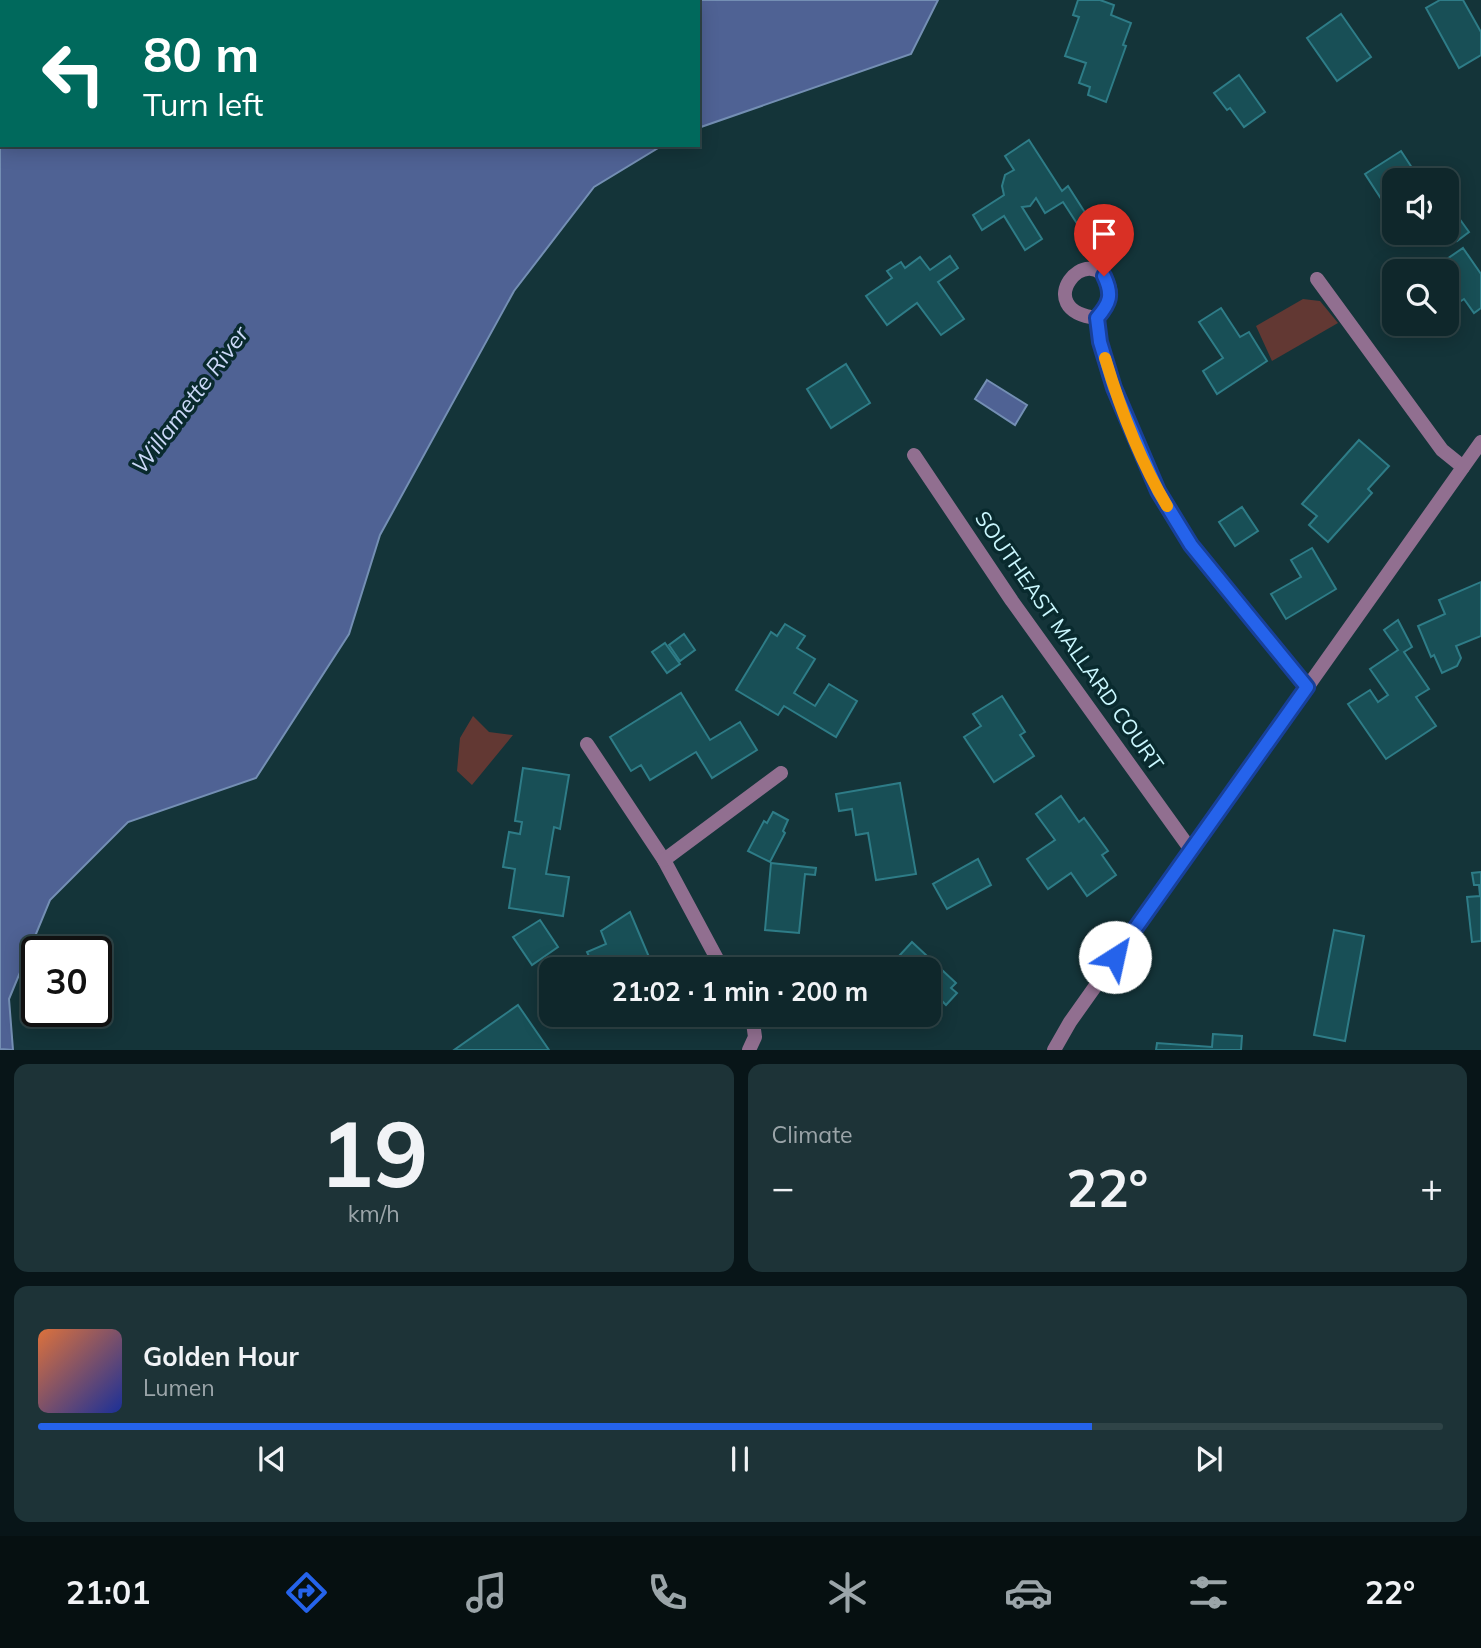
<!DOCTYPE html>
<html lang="en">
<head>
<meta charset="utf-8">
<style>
	:root { --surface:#0f272b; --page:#1d3337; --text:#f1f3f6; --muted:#9ba5a9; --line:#2f4447; --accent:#2563eb }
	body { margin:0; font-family:Mulish,sans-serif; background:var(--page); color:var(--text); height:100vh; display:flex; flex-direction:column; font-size:26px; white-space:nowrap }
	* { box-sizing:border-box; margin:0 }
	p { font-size:23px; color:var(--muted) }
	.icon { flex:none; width:38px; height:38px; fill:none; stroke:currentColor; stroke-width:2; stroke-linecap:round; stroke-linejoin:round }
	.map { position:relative; height:1050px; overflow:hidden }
	.side { display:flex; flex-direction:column; gap:14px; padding:14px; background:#081518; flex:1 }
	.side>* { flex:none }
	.top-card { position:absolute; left:0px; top:0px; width:700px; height:147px; box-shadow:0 4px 18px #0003,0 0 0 2px var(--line); background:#00695c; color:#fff; overflow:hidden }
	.fabs { position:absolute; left:1382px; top:168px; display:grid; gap:14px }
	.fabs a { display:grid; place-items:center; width:77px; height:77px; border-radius:14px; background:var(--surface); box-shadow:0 4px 18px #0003,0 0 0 2px var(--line); font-size:35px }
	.speed { position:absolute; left:21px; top:936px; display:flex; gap:14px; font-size:35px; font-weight:700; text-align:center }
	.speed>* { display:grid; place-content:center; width:91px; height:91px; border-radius:50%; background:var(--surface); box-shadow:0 4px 18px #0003,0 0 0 2px var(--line); line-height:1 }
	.speed .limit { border:4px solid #111; border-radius:10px; background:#fff; color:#111 }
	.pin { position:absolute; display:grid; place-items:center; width:60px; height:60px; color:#fff; margin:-72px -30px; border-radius:50% 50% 50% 0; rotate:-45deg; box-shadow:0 0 7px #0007 }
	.pin .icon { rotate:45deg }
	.me { position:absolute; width:77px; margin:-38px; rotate:35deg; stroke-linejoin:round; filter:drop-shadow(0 0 5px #0008) }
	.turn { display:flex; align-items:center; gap:24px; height:147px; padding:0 28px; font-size:32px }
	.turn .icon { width:91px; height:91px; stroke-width:2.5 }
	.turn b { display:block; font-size:49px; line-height:60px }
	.big { font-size:52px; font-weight:700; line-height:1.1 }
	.side .widget { flex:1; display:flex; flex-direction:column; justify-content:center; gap:10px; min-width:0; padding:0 24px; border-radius:14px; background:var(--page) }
	.side .dial { align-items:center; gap:0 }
	.dial b { font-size:91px; line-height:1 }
	.song { display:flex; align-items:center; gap:21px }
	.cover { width:84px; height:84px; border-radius:10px; background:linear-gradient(135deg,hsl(20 70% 55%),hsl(230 70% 35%)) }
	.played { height:7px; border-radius:4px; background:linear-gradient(90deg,var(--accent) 75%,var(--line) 75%) }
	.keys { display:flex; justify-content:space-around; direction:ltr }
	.heat { display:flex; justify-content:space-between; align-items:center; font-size:38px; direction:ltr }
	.side .tiles { flex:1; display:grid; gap:14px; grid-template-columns:1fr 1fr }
	.widget:last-child { grid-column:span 2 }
	.trip { position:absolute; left:539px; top:957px; width:402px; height:70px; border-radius:14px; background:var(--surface); box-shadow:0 4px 18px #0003,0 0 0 2px var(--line); font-weight:700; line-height:70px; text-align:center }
	.menu { display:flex; height:112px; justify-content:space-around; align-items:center; background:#061011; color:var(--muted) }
	.menu .icon { width:49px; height:49px }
	.menu .selected { color:var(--accent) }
	.menu b { font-size:32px; color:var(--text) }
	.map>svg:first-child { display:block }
	.green { fill:#623833 }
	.water { fill:#4f6294; stroke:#748fb4; stroke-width:2 }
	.building { fill:#184f56; stroke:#2e7c87; stroke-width:2 }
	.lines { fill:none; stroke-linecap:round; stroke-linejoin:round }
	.service { stroke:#916f90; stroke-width:14 }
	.minor { stroke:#916f90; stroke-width:14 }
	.route-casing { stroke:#184099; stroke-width:18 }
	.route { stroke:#2563eb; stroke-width:12 }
	.slow { stroke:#f59e0b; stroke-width:12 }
	.labels { text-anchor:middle; stroke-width:7; stroke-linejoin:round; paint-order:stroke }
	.street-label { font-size:21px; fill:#caf7fe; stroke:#092a2e }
	.water-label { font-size:23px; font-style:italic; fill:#cbd8f7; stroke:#092a2e }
</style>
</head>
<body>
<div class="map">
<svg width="1481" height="1050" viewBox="0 0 1481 1050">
	<rect width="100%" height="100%" fill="#143439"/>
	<!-- green -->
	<g class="green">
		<path d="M1303,299L1320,301L1338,323L1272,361L1256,326Z"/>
		<path d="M473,716L489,732L513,735L472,785L457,771L460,738Z"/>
	</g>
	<!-- water -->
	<g class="water">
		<path d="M0,0H938L911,54L698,128V2H2V145H663L594,187L514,291L380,535L349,634L256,778L128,822L50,900L9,999L13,1050L0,1049Z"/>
		<path d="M987,380L1027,405L1015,425L975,399Z"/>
	</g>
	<!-- building -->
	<g class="building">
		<path d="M1078,0H1100L1114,5L1111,15L1131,23L1123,45L1126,46L1106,102L1088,95L1090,87L1079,83L1086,63L1065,56L1079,17L1073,15Z"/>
		<path d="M1440,0H1463L1481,32V55L1459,68L1426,8Z"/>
		<path d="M1341,14L1371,57L1337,81L1307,38Z"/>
		<path d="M1239,75L1265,112L1244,127L1230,108L1227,110L1214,93Z"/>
		<path d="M1029,140L1062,191L1068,186L1093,225L1107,217L1126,247L1102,262L1063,202L1045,213L1036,198L1030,206L1022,207L1042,239L1025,250L1004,216L982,230L973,215L1004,195L1002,186L1005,175L1014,170L1005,156Z"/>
		<path d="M1401,151L1420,180H1395V211L1391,214L1365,174Z"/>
		<path d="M1451,207L1469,232L1457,241L1447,228V210Z"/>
		<path d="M1463,248L1481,274V308L1474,313L1464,299L1461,301L1447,282L1451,276L1441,263Z"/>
		<path d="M950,256L958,268L938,282L964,319L941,335L917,303L887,325L866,296L892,278L887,271L901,262L905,268L920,257L930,270Z"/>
		<path d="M1221,308L1240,337L1249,332L1267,361L1217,394L1203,371L1223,358L1199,322Z"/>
		<path d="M846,364L870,403L831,428L807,389Z"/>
		<path d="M1359,440L1389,466L1368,489L1372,493L1328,542L1309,525L1317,516L1302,504Z"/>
		<path d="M1242,507L1258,531L1235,546L1219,522Z"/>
		<path d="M1312,548L1336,589L1286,619L1271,594L1301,577L1291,560Z"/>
		<path d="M1481,582V636L1456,646L1461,658L1457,666L1442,673L1434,655L1431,657L1418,626L1445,614L1439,600Z"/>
		<path d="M1398,620L1412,647L1404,652L1429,689L1416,697L1436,726L1386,759L1348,704L1370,690L1378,702L1388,695L1370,669L1398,650L1384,630Z"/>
		<path d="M785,624L805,636L797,648L815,659L794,693L815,706L829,684L857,701L836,737L784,706L778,715L736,690L771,632L777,636Z"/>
		<path d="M684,634L695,650L680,661L669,645Z"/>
		<path d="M665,643L680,664L667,673L652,652Z"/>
		<path d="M681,693L710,740L740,722L757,750L712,778L696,752L650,780L641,765L631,771L610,737Z"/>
		<path d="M1002,696L1025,732L1020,735L1034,756L994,782L964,737L981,726L973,714Z"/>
		<path d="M523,768L569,775L560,829L554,827L546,874L569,877L563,916L509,908L515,869L503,867L509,832L520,834L522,822L515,821Z"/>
		<path d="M900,783L916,874L876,880L868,833L856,835L852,809L839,811L836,794Z"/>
		<path d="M1061,796L1079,822L1084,818L1108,851L1102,855L1116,875L1087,896L1071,873L1048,889L1027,859L1055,840L1036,814Z"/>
		<path d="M773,812L788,820L783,831L785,833L770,862L748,851L764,821L767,823Z"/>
		<path d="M978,859L991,885L947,909L933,884Z"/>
		<path d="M771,863L816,868L815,875L805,874L799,933L765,930Z"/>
		<path d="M1481,872V941L1472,942L1467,897L1480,896L1479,885H1474L1472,873Z"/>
		<path d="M630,912L652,964L648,966L650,970H595L587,952L606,944L601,931Z"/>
		<path d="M540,920L558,947L532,965L513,937Z"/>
		<path d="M1334,930L1364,936L1345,1041L1314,1035Z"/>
		<path d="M912,942L956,983L951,988L957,993L946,1005L943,1002L930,1016L929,970H892L902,959L899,956Z"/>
		<path d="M518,1005L549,1050H454Z"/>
		<path d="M1213,1034L1242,1036L1241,1050H1156L1157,1043L1212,1047Z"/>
	</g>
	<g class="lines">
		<!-- service -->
		<g class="service">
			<path d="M1317,279L1442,450L1463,467"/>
			<path d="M1097,318C1028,310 1089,237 1109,285C1114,299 1105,308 1097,318L1100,342L1114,388L1158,491L1191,545L1307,687"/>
		</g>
		<!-- minor -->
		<g class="minor">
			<path d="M914,455L1012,601L1191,850"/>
			<path d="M587,744L664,860L723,970"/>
			<path d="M664,860L781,773"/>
			<path d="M749,1050L755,1037L752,1015"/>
			<path d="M1054,1050L1070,1022L1481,442"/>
		</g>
	</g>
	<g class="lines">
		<defs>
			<path id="route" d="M1104,276C1113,295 1110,303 1097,318L1100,342L1114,388L1158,491L1191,545L1307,687L1115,957"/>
		</defs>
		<!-- route casing -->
		<use href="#route" class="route-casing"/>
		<!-- route -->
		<use href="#route" class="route"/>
		<!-- slow -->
		<path class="slow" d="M1105,358C1120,408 1140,461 1167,506"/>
	</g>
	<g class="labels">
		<!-- street labels -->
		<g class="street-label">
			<text transform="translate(1069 641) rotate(55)" y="7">SOUTHEAST MALLARD COURT</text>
		</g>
		<!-- water labels -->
		<g class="water-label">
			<text transform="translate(190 400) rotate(-53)" y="8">Willamette River</text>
		</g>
	</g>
</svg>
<div class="fabs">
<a><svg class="icon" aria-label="sound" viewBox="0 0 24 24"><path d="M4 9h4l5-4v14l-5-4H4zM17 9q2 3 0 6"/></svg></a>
<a><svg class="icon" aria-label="search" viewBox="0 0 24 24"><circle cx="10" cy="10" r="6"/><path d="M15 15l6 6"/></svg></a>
</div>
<div class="speed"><div class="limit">30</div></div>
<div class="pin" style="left:1104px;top:276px;background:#d93025"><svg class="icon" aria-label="arrive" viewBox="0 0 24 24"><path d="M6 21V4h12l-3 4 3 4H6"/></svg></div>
<svg class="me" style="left:1115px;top:957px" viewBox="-20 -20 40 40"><circle r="19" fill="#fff"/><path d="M0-13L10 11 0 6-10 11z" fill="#2563eb"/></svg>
<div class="trip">21:02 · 1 min · 200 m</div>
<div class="top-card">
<div class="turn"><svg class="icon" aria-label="left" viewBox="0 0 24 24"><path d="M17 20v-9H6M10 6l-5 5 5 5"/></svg><div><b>80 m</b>Turn left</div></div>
</div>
</div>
<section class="side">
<div class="tiles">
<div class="widget dial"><b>19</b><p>km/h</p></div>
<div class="widget"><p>Climate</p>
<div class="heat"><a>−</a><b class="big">22°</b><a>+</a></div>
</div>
<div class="widget">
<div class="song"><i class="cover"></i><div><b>Golden Hour</b><p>Lumen</p></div></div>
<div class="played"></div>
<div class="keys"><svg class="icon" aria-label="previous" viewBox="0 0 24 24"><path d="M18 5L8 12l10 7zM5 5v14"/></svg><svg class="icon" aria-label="pause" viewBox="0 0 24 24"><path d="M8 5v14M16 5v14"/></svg><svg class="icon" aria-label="next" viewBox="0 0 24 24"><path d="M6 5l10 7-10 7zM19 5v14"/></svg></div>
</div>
</div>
</section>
<nav class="menu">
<b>21:01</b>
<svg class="icon selected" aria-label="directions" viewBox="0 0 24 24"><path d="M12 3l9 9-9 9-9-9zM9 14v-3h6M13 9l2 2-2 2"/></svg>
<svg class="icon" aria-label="music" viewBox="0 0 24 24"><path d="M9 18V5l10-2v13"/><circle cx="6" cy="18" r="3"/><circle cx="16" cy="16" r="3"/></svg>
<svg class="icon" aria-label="phone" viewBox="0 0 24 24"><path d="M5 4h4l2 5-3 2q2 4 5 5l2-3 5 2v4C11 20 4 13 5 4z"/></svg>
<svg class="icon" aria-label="climate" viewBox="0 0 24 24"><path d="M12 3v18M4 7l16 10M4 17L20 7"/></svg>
<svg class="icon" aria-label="car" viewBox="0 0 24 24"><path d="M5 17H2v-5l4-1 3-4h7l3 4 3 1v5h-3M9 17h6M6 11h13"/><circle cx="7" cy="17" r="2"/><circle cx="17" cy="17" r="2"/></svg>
<svg class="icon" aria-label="filters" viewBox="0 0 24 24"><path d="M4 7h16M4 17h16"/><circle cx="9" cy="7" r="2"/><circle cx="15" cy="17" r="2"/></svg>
<b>22°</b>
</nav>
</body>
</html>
